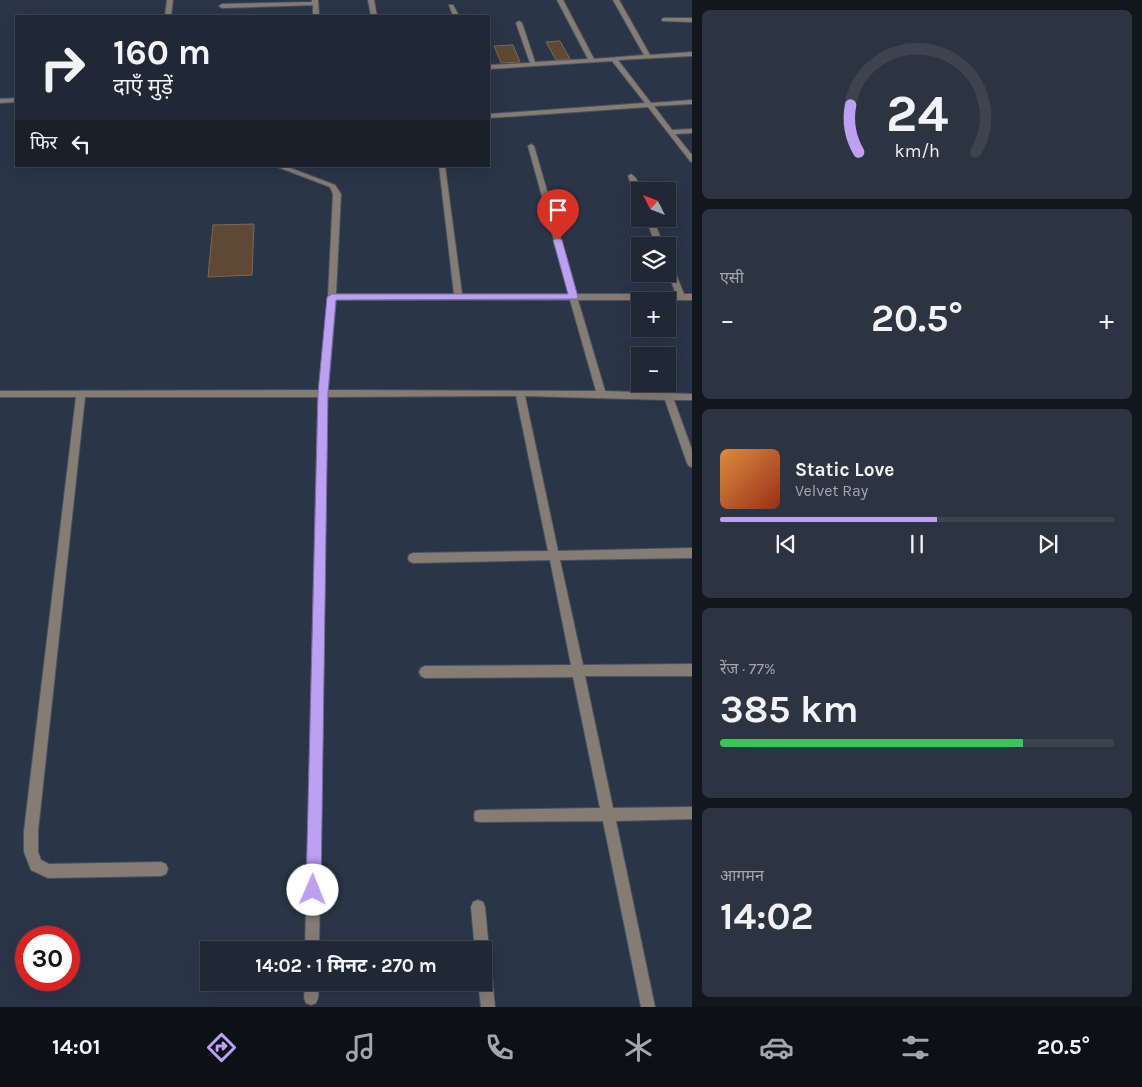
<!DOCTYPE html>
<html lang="hi">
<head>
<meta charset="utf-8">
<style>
	:root { --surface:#202835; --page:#2d3441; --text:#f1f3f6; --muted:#a2a6ad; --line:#3d4450; --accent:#bca0f2 }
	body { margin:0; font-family:Karla,"Noto Sans Devanagari",sans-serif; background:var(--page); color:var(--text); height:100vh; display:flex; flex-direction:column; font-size:19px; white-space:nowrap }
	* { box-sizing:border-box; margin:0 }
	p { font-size:16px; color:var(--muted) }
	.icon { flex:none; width:28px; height:28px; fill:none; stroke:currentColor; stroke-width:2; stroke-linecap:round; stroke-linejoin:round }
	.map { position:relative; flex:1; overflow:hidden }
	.details { display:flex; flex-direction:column; gap:10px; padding:10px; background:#12161d; width:450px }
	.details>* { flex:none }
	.top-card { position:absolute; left:15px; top:15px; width:475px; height:152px; border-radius:0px; box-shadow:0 5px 20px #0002,0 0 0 1px var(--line); background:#202835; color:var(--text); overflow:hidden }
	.needle { width:32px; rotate:312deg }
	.buttons { position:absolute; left:631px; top:182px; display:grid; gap:10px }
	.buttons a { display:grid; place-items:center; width:45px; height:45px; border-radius:0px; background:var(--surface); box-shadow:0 5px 20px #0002,0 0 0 1px var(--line); font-size:25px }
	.speed { position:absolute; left:15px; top:926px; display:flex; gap:10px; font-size:25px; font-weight:700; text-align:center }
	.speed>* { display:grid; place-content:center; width:65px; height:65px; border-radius:50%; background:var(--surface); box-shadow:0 5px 20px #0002,0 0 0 1px var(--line); line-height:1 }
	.speed .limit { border:8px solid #d22; background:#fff; color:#111 }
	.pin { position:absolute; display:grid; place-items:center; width:42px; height:42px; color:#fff; margin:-51px -21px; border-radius:50% 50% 50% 0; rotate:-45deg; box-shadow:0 0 5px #0007 }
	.pin .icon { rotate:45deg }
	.me { position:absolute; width:55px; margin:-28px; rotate:1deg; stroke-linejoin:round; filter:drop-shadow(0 0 4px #0008) }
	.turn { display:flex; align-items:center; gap:18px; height:105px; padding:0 15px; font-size:22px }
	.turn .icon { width:65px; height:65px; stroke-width:2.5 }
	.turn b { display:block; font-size:35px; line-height:42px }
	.then { display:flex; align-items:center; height:48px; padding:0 15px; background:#0003; gap:10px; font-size:19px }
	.big { font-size:38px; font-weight:700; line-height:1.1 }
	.details .card { flex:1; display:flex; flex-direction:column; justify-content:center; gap:8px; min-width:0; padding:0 18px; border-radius:8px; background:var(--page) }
	.details .dial { align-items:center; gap:0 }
	.dial svg { height:130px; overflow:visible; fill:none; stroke:var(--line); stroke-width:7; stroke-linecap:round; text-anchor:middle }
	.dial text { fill:var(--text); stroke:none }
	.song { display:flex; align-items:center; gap:15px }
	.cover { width:60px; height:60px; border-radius:8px; background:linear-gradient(135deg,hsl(30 70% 55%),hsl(10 70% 35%)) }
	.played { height:5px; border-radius:2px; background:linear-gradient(90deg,var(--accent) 55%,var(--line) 55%) }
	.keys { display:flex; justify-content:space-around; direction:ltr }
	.heat { display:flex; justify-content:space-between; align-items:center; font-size:28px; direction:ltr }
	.charge { height:8px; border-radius:4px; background:linear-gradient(90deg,#34c759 77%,var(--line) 0) }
	.trip { position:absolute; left:200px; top:941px; width:292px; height:50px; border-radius:0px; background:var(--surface); box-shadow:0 5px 20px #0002,0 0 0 1px var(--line); font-weight:700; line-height:50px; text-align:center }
	.dock { display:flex; height:80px; justify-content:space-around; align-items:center; background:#0d1015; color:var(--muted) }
	.dock .icon { width:35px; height:35px }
	.dock .current { color:var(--accent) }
	.dock b { font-size:22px; color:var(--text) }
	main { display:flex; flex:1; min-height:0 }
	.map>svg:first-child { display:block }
	.building { fill:#604934; stroke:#7c6957 }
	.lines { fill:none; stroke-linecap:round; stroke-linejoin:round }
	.street-casing { stroke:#495364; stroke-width:2 }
	.street { fill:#857c74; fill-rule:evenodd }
	.route { fill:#bca0f2; stroke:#7a689d }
</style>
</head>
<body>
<main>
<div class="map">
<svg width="692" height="1007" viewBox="0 0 692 1007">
	<rect width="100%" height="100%" fill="#2a3547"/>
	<!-- building -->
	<g class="building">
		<path d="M560,41L570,59L556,60L546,42Z"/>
		<path d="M513,45L520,62L501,63L494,46Z"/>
		<path d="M254,224L252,275L208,277L213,225Z"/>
	</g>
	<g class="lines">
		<defs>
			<g id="street">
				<path d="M167,0H173L171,16H165Z"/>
				<path d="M312,0H318L319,16H313V5L222,8L219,6L222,4L312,2Z"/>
				<path d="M368,0H374L377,16H371Z"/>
				<path d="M557,0H563L594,59L644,55L613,0H619L650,55L692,52V56L618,60L651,103L692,100V104L654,106L672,130L692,129V133L675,134L692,155V162L690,161L648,107L489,118V114L645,103L612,61L489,69V65L530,63L516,23L519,21L522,23L535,62L588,59Z"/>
				<path d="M449,5H453L459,16H453Z"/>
				<path d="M664,18H692V22L662,21V19Z"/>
				<path d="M16,98V102L0,103V99Z"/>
				<path d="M531,144L534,146L577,294H676L668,273V262L672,265L684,294H692V300H578L605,391L692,394V400H674L692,450V467L689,466L687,463L665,400L525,396L558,551L692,548V558L560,560L583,665L692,664V676H585L613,808L692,807V819L616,821L655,1007H641L603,821L480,822L475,821L474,816L475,811L480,810L600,808L573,677L425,678L421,676L419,672L421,668L425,666L571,665L550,560L413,563L409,561L408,558L409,555L413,553L548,551L516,396L327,397L319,950H305L318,397H85L38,831V852L41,860L49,864L161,862L166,864L168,869L166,874L161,876L48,878L31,870L24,852V831L76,397H0V391L319,390L328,297L333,194L330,187L275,166H285L335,185L341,194L336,294H454L439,166H445L462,294H569L528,146ZM336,300H570L596,391L328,390Z"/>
				<path d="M631,174C640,179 640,191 640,199L636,197L628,176Z"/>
				<path d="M646,219H653L664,246H656Z"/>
				<path d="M478,900L483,902L485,907L489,950L487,955L484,956V950H475L471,907L473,902Z"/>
				<path d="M484,959L489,961L491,966L495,1007H481L478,982H484Z"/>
				<path d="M305,982H319L318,998L316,1003L311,1005L306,1003L304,998Z"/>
			</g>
		</defs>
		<!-- street casing -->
		<use href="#street" class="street-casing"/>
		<!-- street -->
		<use href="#street" class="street"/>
	</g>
	<!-- route -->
	<path class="route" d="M558,238L562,240L578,297L577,299L336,300L328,393L321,890L319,896L313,898L308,896L306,890L318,393L327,297L332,294H568L553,240Z"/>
</svg>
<div class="buttons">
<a><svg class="needle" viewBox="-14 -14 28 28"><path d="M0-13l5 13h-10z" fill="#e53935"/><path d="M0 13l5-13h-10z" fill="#a2a6ad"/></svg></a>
<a><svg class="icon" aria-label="layers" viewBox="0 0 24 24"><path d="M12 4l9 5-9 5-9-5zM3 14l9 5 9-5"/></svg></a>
<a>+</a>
<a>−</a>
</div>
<div class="speed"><div class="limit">30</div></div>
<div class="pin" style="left:558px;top:240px;background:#d93025"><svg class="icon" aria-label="arrive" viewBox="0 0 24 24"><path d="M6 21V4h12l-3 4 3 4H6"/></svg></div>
<svg class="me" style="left:313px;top:890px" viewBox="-20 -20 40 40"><circle r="19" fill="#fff"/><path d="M0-13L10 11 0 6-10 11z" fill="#bca0f2"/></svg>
<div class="trip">14:02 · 1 मिनट · 270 m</div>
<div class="top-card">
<div class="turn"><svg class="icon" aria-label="right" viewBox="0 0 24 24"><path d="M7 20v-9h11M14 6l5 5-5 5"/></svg><div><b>160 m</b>दाएँ मुड़ें</div></div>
<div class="then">फिर<svg class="icon" aria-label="left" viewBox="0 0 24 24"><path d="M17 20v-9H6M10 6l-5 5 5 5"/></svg></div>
</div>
</div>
<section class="details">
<div class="card dial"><svg viewBox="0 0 100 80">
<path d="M14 69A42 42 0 1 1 86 69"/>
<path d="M14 69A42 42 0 0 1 9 40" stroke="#bca0f2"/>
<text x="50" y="56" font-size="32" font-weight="700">24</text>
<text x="50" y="72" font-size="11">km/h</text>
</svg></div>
<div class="card"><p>एसी</p>
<div class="heat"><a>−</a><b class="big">20.5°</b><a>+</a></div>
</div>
<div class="card">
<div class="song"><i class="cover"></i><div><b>Static Love</b><p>Velvet Ray</p></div></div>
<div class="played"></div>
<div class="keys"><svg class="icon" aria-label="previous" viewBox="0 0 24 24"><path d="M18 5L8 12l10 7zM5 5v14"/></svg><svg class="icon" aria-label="pause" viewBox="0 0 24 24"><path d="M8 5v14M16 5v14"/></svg><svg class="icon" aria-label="next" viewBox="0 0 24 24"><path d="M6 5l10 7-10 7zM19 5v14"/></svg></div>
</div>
<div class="card"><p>रेंज · 77%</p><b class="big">385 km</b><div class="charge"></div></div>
<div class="card"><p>आगमन</p><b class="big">14:02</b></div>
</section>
</main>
<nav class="dock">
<b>14:01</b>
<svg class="icon current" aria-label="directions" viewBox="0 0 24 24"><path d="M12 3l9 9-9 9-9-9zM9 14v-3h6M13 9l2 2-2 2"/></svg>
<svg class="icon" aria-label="music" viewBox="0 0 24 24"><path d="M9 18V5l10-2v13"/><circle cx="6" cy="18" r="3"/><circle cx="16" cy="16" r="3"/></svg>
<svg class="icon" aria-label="phone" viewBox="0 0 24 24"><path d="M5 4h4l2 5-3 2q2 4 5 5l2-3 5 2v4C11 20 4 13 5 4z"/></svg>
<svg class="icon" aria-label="climate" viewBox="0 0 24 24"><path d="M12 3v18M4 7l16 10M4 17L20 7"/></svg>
<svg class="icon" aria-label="car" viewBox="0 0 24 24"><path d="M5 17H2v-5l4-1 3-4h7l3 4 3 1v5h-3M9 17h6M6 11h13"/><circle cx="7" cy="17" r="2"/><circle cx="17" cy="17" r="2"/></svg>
<svg class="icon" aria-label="filters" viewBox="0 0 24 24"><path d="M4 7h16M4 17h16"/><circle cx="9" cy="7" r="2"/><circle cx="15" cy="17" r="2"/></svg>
<b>20.5°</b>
</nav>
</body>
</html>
